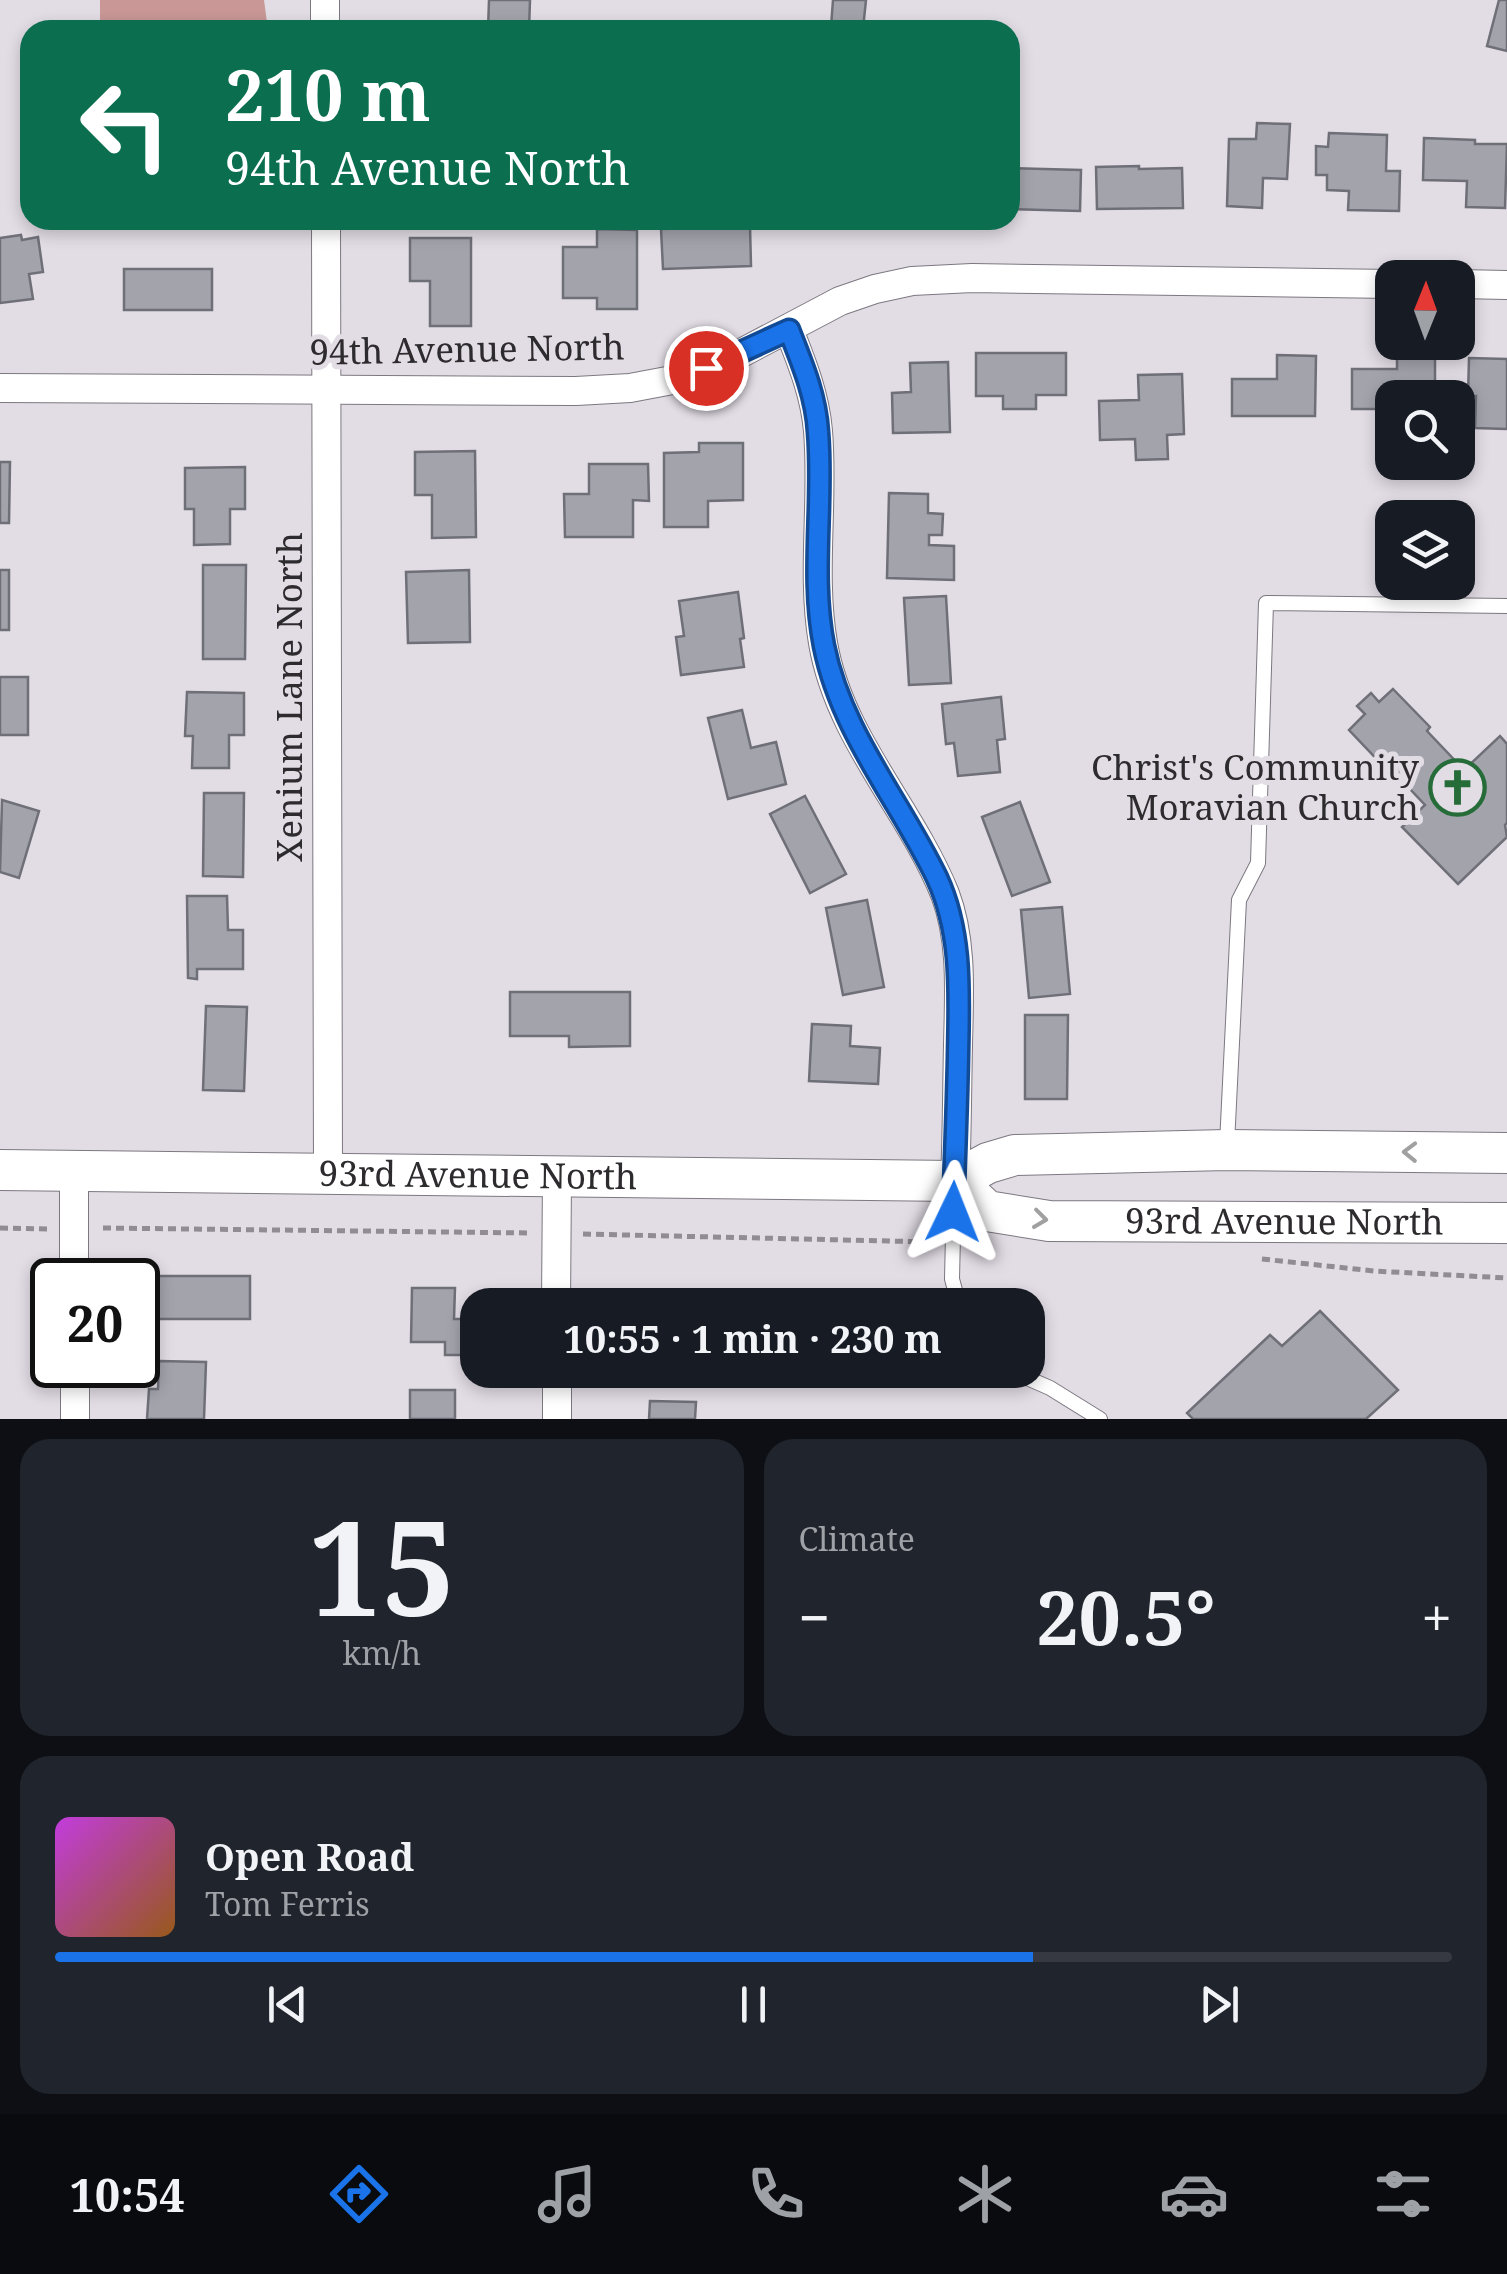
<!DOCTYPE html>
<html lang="en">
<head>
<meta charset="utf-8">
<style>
	:root { --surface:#171b24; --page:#20242c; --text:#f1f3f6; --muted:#9ea1a6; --line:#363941; --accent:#1a73e8 }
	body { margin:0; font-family:"Noto Serif",serif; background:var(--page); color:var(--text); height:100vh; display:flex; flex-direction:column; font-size:38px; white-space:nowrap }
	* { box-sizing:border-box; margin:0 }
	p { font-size:32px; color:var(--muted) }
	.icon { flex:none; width:55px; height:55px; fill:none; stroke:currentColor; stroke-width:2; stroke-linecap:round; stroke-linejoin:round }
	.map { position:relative; height:1419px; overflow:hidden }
	.side { display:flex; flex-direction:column; gap:20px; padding:20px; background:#0d0f14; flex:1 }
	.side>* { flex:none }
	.banner { position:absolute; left:20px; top:20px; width:1000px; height:210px; border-radius:30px; box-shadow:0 5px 15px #0003; background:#0b6e4f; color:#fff; overflow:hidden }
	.needle { width:65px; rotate:1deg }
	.controls { position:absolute; left:1375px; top:260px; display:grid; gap:20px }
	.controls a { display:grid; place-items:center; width:100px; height:100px; border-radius:20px; background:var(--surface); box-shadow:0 5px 15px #0003; font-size:50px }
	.speed { position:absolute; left:30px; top:1258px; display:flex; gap:20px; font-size:50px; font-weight:700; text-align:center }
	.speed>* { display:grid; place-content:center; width:130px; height:130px; border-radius:50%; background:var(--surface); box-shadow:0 5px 15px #0003; line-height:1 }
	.speed .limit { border:5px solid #111; border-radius:15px; background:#fff; color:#111 }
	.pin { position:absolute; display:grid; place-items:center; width:85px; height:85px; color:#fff; margin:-42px; border:5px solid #fff; border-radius:50%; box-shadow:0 2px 10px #0007 }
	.me { position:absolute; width:110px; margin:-55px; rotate:2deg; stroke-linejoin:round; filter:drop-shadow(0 0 8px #0008) }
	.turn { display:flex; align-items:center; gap:35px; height:210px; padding:0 40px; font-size:45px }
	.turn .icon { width:130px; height:130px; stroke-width:2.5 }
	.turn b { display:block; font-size:70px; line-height:85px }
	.big { font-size:75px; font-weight:700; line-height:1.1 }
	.side .card { flex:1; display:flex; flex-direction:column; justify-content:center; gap:15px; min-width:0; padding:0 35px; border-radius:30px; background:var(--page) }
	.side .dial { align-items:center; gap:0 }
	.dial b { font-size:130px; line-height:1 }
	.song { display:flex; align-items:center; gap:30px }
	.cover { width:120px; height:120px; border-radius:15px; background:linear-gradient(135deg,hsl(290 70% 55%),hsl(30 70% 35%)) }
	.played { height:10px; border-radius:5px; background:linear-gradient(90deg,var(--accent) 70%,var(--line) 70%) }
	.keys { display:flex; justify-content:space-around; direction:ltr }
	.heat { display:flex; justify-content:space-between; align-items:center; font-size:55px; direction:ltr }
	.side .tiles { flex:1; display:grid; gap:20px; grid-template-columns:1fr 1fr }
	.card:last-child { grid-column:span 2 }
	.trip { position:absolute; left:460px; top:1288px; width:585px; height:100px; border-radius:30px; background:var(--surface); box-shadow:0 5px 15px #0003; font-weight:700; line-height:100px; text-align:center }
	.tabs { display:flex; height:160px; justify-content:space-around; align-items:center; background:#090b0e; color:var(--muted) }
	.tabs .icon { width:70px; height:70px }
	.tabs .selected { color:var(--accent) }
	.tabs b { font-size:45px; color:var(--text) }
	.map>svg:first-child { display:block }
	.forest { fill:#c89796 }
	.building { fill:#a3a3ac; stroke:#6f6f78; stroke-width:2.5 }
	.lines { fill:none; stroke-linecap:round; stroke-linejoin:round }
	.service-casing { stroke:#7d7880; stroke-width:16 }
	.minor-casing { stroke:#7d7880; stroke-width:30 }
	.secondary-casing { stroke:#7d7880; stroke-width:42 }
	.path { stroke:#918c93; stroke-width:5; stroke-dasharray:8 5; stroke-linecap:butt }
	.service { stroke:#fff; stroke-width:14 }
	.minor { stroke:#fff; stroke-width:28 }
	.secondary { stroke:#fff; stroke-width:40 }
	.oneway { stroke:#a0a0a1 }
	.route-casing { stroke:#114b97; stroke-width:25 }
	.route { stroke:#1a73e8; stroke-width:18 }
	.labels { text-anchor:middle; stroke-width:10; stroke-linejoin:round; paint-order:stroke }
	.street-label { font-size:35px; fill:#2d2b2e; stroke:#e2dce5 }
	.poi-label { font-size:35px; fill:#2d2b2e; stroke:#e2dce5; text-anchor:end }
</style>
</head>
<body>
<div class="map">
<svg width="1507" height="1419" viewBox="0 0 1507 1419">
	<rect width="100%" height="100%" fill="#e2dce5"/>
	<!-- forest -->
	<path class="forest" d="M100,0H264L268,30H100Z"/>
	<!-- building -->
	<g class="building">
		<path d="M489,0H530L529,30H488Z"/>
		<path d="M833,0H866L863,29L831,27Z"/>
		<path d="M1499,0H1507V51L1487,46Z"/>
		<path d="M1257,123L1290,124L1287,179L1263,178L1262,208L1227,206L1229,139H1256Z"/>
		<path d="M1329,133L1387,135L1386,171H1400L1399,211L1348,210L1349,191L1327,190V175H1316V146L1328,147Z"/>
		<path d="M1424,138L1475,140V144H1507L1505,208L1466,207L1467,181L1423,180Z"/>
		<path d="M1139,166V169L1182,168L1183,208L1097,209L1096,167Z"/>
		<path d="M1010,168L1081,170L1080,211L1010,209Z"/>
		<path d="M770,220H805V224L770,223Z"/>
		<path d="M750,226L751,266L663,269L661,229Z"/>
		<path d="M597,229L637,230V309H597V298H563V247H597Z"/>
		<path d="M21,235L22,240L38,237L43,272L29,274L33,299L0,303V238Z"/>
		<path d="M410,238H471V326H430V281H410Z"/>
		<rect x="124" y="269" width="88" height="41"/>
		<path d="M976,353H1066V395H1036V409H1003V396H976Z"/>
		<path d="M1277,355L1316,356L1315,416H1232V379H1277Z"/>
		<path d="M1397,356H1435V398H1392V409H1352V369H1397Z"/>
		<path d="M1469,358L1507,359V429L1475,428L1476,396H1468Z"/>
		<path d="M948,362L950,432L893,433L892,393L911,392L910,363Z"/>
		<path d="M1182,374L1184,434L1167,435L1168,459L1136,460L1135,439L1100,440L1099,401L1139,400L1138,375Z"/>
		<path d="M699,443H743V500L708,501V527H664V453L699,452Z"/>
		<path d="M475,451L476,537L432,538V495H415V452Z"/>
		<path d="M0,462H10L9,523H0Z"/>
		<path d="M589,464H648L649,501L633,500V537H565L564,494H589Z"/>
		<path d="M245,467V509H230V544L194,545V509H185V468Z"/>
		<path d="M889,493L928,494V513L943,514L942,535H929V545L954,546V580L887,578Z"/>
		<path d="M203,565H246L245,659H203Z"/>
		<rect x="0" y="570" width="9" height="60"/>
		<path d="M469,570L470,642L408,643L406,572Z"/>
		<path d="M738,592L744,638L740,639L744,667L681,675L676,637L684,636L679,601Z"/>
		<path d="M946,596L951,683L909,685L904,598Z"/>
		<rect x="0" y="677" width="28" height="58"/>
		<path d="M1393,689L1430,727L1427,731L1464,770L1500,736L1507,744V823L1505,825L1507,837L1458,884L1402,827L1425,805L1390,768L1387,770L1349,730L1365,714L1357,706L1371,693L1379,702Z"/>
		<path d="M187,692L244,693V735H229V768H192L193,736H185Z"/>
		<path d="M1001,697L1005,739L997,740L1000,772L958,776L954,743L946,744L942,704Z"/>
		<path d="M742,710L751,748L776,742L786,784L728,799L708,718Z"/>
		<path d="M204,793H244L243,877L203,876Z"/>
		<path d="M805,796L846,874L810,893L770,814Z"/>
		<path d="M2,800L39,811L19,878L0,872Z"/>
		<path d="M1020,802L1050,882L1012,896L982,817Z"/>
		<path d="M187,896H227L228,930H243V969H197V979L188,978Z"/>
		<path d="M867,900L884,987L843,995L826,908Z"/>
		<path d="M1062,907L1070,994L1029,998L1021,910Z"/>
		<path d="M510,992H630V1046L569,1047V1036H510Z"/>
		<path d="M206,1006L247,1007L244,1091L203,1090Z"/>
		<path d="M1025,1015H1068L1067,1099H1025Z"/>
		<path d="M812,1024L851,1026L850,1046L880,1048L878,1084L809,1081Z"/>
		<rect x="153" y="1276" width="97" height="43"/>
		<path d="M412,1288H455L454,1319H478V1355H445V1342H411Z"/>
		<path d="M626,1298L693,1301V1305H626Z"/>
		<path d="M1320,1311L1398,1390L1366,1419H1193L1187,1413L1270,1335L1282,1346Z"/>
		<path d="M159,1361L206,1362L204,1419H147L149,1389H158Z"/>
		<rect x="410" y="1390" width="45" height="29"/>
		<path d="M650,1401L696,1402L695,1419H649Z"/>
	</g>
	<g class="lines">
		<defs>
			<g id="service">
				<path d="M1227,1144L1239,900L1258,863L1266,603L1507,606"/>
				<path d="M954,1192L952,1279L959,1305"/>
				<path d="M1009,1370L1050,1388L1100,1419"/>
			</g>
			<g id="minor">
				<path d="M325,0V30"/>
				<path d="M326,220L328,1173"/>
				<path d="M1458,284L1507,285"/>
				<path d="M789,330C802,363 815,395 818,431C824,501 811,573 823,643C839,737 910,808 945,894C963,941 959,996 958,1045C957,1090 957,1135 955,1181"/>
				<path d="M0,388L576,391L630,388L683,378L730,359L840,301L875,289L912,281L972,278L1392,284"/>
				<path d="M74,1170V1280"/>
				<path d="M556,1305L557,1177"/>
				<path d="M75,1365V1419"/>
				<path d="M557,1370V1419"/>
			</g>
			<g id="secondary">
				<path id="s1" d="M0,1170L955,1181L988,1163L1015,1155L1227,1150L1507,1153"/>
				<path id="s2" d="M955,1181L987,1211L1049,1221L1507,1223"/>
			</g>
		</defs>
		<!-- service casing -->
		<use href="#service" class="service-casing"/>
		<!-- minor casing -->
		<use href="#minor" class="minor-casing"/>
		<!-- secondary casing -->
		<use href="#secondary" class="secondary-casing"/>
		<!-- path -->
		<g class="path">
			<path d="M0,1228L47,1229"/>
			<path d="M103,1228L532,1233"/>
			<path d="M583,1234L932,1242"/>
			<path d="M1262,1259L1374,1271L1507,1278"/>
		</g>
		<!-- service -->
		<use href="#service" class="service"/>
		<!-- minor -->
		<use href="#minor" class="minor"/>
		<!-- secondary -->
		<use href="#secondary" class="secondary"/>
	</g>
	<!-- one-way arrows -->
	<defs><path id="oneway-chevron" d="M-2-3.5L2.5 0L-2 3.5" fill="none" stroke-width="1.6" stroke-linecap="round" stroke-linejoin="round" transform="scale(2.5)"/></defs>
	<g class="oneway">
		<use href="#oneway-chevron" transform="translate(1410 1152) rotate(-179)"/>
		<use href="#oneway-chevron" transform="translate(1040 1219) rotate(7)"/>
	</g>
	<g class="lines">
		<defs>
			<path id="route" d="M706,368L789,330C802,363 816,396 818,432C824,503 810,576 824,646C841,732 900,801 937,878C963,934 959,996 958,1056C957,1108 955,1160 953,1212"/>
		</defs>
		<!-- route casing -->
		<use href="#route" class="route-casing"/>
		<!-- route -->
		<use href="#route" class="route"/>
	</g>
	<!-- icons -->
	<defs>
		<symbol id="church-ring" viewBox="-11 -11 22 22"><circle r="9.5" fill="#e2dce5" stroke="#256c39" stroke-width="1.5"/><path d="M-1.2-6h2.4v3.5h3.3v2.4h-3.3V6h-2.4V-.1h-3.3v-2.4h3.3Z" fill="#256c39"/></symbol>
	</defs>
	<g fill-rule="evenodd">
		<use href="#church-ring" x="1426" y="756" width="63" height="63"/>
	</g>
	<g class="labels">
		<!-- street labels -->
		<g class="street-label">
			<text transform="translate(467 350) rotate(-1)" y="12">94th Avenue North</text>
			<text transform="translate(290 697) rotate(-90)" y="12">Xenium Lane North</text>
			<text dy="12" stroke="none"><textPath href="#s1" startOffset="478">93rd Avenue North</textPath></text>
			<text dy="12" stroke="none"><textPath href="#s2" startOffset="342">93rd Avenue North</textPath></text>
		</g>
		<!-- poi labels -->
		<g class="poi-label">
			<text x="1419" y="780">Christ's Community<tspan x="1419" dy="40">Moravian Church</tspan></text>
		</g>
	</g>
</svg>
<div class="controls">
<a><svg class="needle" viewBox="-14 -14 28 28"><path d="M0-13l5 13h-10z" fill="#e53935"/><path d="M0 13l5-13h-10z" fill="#9ea1a6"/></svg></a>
<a><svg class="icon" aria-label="search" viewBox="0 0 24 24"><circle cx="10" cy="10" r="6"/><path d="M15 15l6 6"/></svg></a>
<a><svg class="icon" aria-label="layers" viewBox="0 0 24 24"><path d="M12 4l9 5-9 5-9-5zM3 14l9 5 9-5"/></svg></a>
</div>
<div class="speed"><div class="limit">20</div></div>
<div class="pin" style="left:706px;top:368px;background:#d93025"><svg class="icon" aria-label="arrive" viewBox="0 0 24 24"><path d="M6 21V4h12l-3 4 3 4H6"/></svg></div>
<svg class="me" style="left:953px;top:1212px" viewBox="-20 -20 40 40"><path d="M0-17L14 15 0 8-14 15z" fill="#1a73e8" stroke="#fff" stroke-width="4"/></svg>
<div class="trip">10:55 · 1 min · 230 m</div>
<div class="banner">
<div class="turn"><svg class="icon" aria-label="left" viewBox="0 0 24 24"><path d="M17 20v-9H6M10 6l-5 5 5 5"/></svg><div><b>210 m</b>94th Avenue North</div></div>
</div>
</div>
<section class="side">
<div class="tiles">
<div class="card dial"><b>15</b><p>km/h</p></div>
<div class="card"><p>Climate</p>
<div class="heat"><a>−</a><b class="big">20.5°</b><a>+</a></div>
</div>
<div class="card">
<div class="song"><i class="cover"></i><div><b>Open Road</b><p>Tom Ferris</p></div></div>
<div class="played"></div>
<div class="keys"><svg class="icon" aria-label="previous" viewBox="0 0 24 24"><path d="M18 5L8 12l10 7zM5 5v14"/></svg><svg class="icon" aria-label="pause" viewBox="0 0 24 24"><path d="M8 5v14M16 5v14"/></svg><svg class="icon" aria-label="next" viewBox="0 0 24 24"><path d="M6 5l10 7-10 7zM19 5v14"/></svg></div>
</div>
</div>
</section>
<nav class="tabs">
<b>10:54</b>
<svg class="icon selected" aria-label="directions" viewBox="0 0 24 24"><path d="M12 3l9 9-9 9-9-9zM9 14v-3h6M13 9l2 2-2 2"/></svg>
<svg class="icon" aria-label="music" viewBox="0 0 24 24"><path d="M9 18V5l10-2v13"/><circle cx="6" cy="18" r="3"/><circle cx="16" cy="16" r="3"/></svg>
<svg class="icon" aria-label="phone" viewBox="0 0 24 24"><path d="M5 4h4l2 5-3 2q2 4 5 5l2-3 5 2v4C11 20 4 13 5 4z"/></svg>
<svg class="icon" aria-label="climate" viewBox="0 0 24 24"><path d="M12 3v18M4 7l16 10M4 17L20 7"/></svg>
<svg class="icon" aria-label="car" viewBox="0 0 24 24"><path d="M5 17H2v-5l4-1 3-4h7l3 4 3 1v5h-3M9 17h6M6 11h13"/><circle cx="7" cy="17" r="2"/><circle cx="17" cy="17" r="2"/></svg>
<svg class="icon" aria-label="filters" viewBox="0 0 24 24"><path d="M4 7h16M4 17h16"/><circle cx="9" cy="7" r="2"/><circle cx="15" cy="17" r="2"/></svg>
</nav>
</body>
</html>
